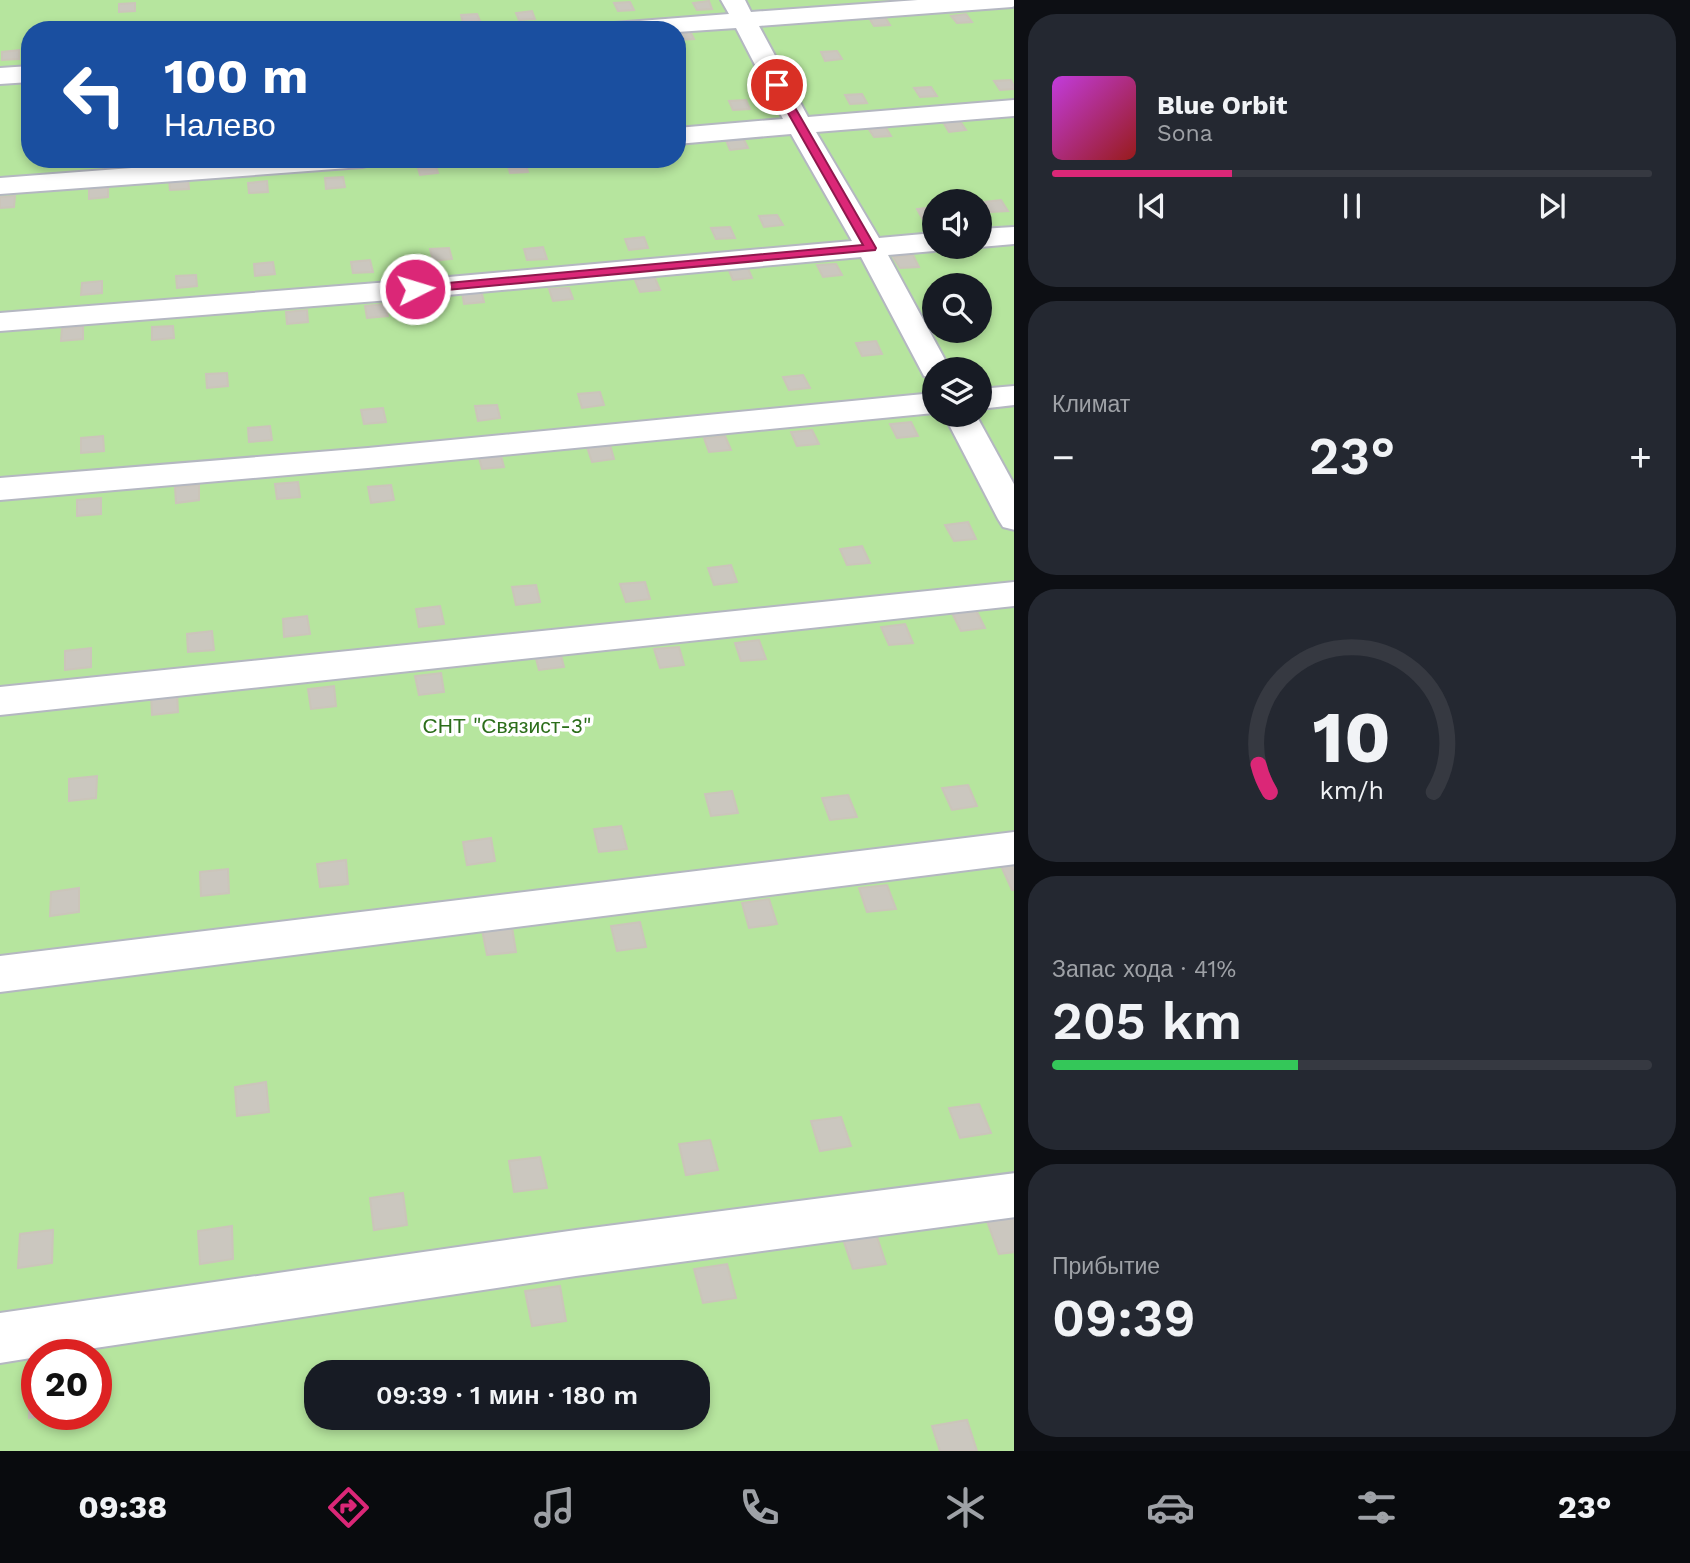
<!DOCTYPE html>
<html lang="ru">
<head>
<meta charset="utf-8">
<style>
	:root { --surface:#171b24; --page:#242831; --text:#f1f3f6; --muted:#9ea1a6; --line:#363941; --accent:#db2777 }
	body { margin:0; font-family:"Work Sans",sans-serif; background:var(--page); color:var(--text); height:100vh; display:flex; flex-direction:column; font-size:26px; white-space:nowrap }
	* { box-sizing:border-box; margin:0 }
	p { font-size:23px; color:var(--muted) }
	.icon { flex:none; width:38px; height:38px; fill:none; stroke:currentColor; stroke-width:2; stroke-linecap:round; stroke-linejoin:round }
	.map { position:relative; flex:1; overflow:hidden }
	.details { display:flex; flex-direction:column; gap:14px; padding:14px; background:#0d0f14; width:676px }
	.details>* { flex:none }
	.top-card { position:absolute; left:21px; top:21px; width:665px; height:147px; border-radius:28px; box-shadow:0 4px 10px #0003; background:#1a4fa0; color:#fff; overflow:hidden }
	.buttons { position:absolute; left:922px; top:189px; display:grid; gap:14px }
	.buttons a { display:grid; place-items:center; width:70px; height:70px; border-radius:50%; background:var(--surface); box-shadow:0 4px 10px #0003; font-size:35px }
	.speed { position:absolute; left:21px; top:1339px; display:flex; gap:14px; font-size:35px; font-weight:700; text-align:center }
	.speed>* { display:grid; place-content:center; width:91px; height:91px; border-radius:50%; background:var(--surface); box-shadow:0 4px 10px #0003; line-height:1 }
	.speed .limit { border:10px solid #d22; background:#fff; color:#111 }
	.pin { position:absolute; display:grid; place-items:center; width:60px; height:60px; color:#fff; margin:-30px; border:4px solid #fff; border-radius:50%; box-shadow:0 2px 7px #0007 }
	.me { position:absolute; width:77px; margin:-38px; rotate:85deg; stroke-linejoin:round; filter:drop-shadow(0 0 5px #0008) }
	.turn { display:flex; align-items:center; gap:24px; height:147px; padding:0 28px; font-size:32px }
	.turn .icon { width:91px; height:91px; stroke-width:2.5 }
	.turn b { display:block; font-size:49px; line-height:60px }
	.big { font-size:52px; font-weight:600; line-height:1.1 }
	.details .widget { flex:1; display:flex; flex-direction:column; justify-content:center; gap:10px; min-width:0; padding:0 24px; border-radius:28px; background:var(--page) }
	.details .dial { align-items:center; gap:0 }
	.dial svg { height:182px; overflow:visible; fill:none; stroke:var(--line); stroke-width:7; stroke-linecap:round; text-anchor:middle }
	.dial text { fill:var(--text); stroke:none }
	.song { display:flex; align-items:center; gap:21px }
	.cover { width:84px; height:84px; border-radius:10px; background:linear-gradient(135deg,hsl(290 70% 55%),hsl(0 70% 35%)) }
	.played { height:7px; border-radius:4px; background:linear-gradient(90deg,var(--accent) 30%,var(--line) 30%) }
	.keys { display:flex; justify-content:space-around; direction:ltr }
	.heat { display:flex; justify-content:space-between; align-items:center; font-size:38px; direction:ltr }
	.charge { height:10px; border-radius:5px; background:linear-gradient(90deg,#34c759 41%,var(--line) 0) }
	.trip { position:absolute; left:304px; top:1360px; width:406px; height:70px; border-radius:28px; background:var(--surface); box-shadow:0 4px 10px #0003; font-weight:600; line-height:70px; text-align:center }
	.tabs { display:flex; height:112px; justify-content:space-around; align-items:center; background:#090b0e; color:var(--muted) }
	.tabs .icon { width:49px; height:49px }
	.tabs .current { color:var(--accent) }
	.tabs b { font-size:32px; color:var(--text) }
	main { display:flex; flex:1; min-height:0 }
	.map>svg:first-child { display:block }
	.green { fill:#b6e59e; fill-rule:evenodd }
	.building { fill:#cbc7bf; stroke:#cbc5ba; stroke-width:2 }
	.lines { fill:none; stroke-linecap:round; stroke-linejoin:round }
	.minor-casing { stroke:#b4b7c1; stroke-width:4 }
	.minor { fill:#fff; fill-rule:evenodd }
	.route { fill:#db2777; stroke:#8e194d; stroke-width:2 }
	.labels { text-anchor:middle; stroke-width:7; stroke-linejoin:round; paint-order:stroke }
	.park-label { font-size:21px; fill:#2c6e1b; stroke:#fff }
</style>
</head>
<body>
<main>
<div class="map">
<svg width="1015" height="1451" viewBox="0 0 1015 1451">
	<rect width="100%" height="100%" fill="#efe9e1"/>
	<!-- green -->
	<path class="green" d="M0,0H1014V1451H0ZM30,30H677V159H30ZM934,201H980V247H934ZM934,285H980V331H934ZM934,369H980V415H934ZM37,1354H96V1414H37ZM317,1372H698V1418H317Z"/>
	<!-- building -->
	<g class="building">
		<path d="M709,1L712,9L697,10L693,3Z"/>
		<path d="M630,2L634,10L618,11L614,3Z"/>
		<path d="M135,3V11L119,12V4Z"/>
		<path d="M532,11L535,19L519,20L516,13Z"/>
		<path d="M477,14L480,21L463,23L461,15Z"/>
		<path d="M966,14L972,22L957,23L951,16Z"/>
		<path d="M885,17L890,25L874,26L869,18Z"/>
		<path d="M677,31H690L694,39L677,40Z"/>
		<path d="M19,50V59L2,60V52Z"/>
		<path d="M837,51L842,59L825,61L821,52Z"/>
		<path d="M1011,80L1015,89L1000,90L994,81Z"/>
		<path d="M931,87L937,96L920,97L914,88Z"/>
		<path d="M862,94L867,103L850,104L845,95Z"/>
		<path d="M746,100L750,109L733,110L729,101Z"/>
		<path d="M960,121L966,130L949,132L943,122Z"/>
		<path d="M885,126L891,136L874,137L868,128Z"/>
		<path d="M743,138L748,148L730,150L726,140Z"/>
		<path d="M525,162L528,172L510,173L507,163Z"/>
		<path d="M435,163L438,173L420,175L417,165Z"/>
		<path d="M343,177L345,187L326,189L325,178Z"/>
		<path d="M188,178L189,189L170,190L169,180Z"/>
		<path d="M267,181L268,192L249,193L248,183Z"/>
		<path d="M108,187V197L89,199V189Z"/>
		<path d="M15,196L14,207L0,208V197Z"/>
		<path d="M1001,200L1008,211L990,212L983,202Z"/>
		<path d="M934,207V219L923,220L917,209Z"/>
		<path d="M777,215L783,225L764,227L759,216Z"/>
		<path d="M730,227L735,238L716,239L711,228Z"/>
		<path d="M644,237L648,248L629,250L625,239Z"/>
		<path d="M543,247L547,259L527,260L524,249Z"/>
		<path d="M449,248L452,259L433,261L430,249Z"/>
		<path d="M913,255L919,267L900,268L893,257Z"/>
		<path d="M370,260L373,272L353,273L351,262Z"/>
		<path d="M273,262L275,274L255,276L254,264Z"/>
		<path d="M836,264L842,275L823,277L817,265Z"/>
		<path d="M747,266L752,278L733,280L728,268Z"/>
		<path d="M196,275L197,286L177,288L176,276Z"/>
		<path d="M655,278L660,290L640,292L635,280Z"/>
		<path d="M102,281V293L81,295L82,283Z"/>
		<path d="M569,288L573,299L553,301L549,289Z"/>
		<path d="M481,290L484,302L464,304L462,292Z"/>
		<path d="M385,304L388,316L367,318L365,306Z"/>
		<path d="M307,310L308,322L287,324L286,312Z"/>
		<path d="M83,326V339L61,341L62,328Z"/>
		<path d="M173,326L174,338L152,340V327Z"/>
		<path d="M876,341L882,354L862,356L856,343Z"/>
		<path d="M227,373L228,386L207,388L206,374Z"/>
		<path d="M803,375L810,388L789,390L783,377Z"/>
		<path d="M600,392L604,405L582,408L578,394Z"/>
		<path d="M497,405L500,418L478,421L475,406Z"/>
		<path d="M383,408L386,422L364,424L361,410Z"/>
		<path d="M911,422L918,436L897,438L890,424Z"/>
		<path d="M270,426L272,440L249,442L248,428Z"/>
		<path d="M812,430L819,444L797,446L791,432Z"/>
		<path d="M103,436L104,451L81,453V438Z"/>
		<path d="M725,436L731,450L709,452L704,438Z"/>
		<path d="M610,445L614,459L592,462L587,447Z"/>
		<path d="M500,452L504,467L482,469L478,454Z"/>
		<path d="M298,482L300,497L277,499L275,484Z"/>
		<path d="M199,485V500L176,503L175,487Z"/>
		<path d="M391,485L394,500L371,503L368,487Z"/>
		<path d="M101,498V514L77,516V500Z"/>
		<path d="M968,522L976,539L954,541L945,525Z"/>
		<path d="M862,546L870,563L847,565L840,549Z"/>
		<path d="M731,565L737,582L714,585L708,568Z"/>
		<path d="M645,582L650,599L626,602L620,584Z"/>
		<path d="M536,585L540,602L516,605L512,587Z"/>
		<path d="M440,606L444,624L419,627L416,609Z"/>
		<path d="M976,610L985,628L961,631L952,613Z"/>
		<path d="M307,616L310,634L284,637L283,619Z"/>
		<path d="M905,624L913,643L889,645L881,627Z"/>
		<path d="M212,631L214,650L188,652L187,634Z"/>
		<path d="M759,640L766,659L741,661L735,643Z"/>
		<path d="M679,647L684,665L660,668L654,649Z"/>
		<path d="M91,648V667L65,670V651Z"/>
		<path d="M559,648L564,667L539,670L534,651Z"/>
		<path d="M441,673L444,692L419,695L415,676Z"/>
		<path d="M334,686L336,706L311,709L308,689Z"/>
		<path d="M177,692L178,712L152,715L151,695Z"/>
		<path d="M97,776L96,798L69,801V779Z"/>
		<path d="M968,785L977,806L952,810L942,788Z"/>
		<path d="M732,791L738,813L711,816L705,794Z"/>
		<path d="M848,795L857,817L830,820L822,798Z"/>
		<path d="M621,826L627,849L599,852L594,829Z"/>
		<path d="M491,838L495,861L467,865L463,842Z"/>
		<path d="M346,860L348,884L320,887L317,864Z"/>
		<path d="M1015,865V890H1012L1001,866Z"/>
		<path d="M228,869L229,893L201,896L200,872Z"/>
		<path d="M887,885L896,909L867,912L859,888Z"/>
		<path d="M79,888V912L50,916L51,892Z"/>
		<path d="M769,899L777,924L749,928L742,903Z"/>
		<path d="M640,922L646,947L617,951L611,926Z"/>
		<path d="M512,927L516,952L487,955L482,930Z"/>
		<path d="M266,1082L269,1112L237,1116L235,1087Z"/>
		<path d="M979,1104L991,1133L960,1138L949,1108Z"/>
		<path d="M841,1117L851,1146L820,1151L811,1121Z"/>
		<path d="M710,1140L718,1170L686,1175L679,1144Z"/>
		<path d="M540,1157L547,1188L514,1192L509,1161Z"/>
		<path d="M403,1193L407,1225L374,1230L370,1198Z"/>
		<path d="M1015,1217V1252L999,1254L987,1221Z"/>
		<path d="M232,1226L233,1259L200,1264L198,1231Z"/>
		<path d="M53,1230L52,1263L18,1268L20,1234Z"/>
		<path d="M875,1231L886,1264L853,1269L842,1236Z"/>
		<path d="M727,1264L736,1298L703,1303L694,1269Z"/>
		<path d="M560,1286L566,1321L532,1326L525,1291Z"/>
		<path d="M37,1379V1414H50L29,1418V1380Z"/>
		<path d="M967,1420L977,1451H940L932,1426Z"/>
	</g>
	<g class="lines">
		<defs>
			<g id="minor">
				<path d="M721,0H745L751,12L918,0H1015V6L1012,7L759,26L808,117L1015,100V116L816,132L879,238L934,233V247H945L934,251L888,255L950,369H934V378L924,376L861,257L415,298L0,331V313L415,280L852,241L791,134L677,144V128L783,119L736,28L677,32V30H602L605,25L614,23L729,14Z"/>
				<path d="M30,66V82L0,84V68Z"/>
				<path d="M250,159H375L371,165L362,167L0,194V178Z"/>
				<path d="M1015,227V244L980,247V229Z"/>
				<path d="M1015,386V405L980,409V389Z"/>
				<path d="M934,393V413L368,468L0,500V478L368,448Z"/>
				<path d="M944,415H976L1015,486V530L1003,527L998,519Z"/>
				<path d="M1015,582V606L0,715V687Z"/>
				<path d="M1015,832V864L0,992V956Z"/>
				<path d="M1015,1173V1217L576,1276L55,1354H37V1357L0,1363V1313L576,1230Z"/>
			</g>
		</defs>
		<!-- minor casing -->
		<use href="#minor" class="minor-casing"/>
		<!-- minor -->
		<use href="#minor" class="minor"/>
	</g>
	<!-- route -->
	<path class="route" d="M773,82L782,85L876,248L875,250L415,293L408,289L415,286L863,245L772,85Z"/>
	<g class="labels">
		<!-- park labels -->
		<g class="park-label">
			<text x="507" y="733">СНТ "Связист-3"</text>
		</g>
	</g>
</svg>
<div class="buttons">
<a><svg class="icon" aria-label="sound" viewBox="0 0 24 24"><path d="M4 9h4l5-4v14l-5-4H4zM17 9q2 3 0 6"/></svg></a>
<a><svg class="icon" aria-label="search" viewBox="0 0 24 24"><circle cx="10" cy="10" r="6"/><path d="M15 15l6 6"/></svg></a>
<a><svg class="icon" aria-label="layers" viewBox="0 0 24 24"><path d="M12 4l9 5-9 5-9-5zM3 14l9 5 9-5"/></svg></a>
</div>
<div class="speed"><div class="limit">20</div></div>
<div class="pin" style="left:777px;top:85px;background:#d93025"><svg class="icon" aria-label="arrive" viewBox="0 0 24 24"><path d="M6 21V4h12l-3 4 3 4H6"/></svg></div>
<svg class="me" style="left:415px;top:289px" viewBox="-20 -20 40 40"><circle r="17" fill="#db2777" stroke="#fff" stroke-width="3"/><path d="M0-11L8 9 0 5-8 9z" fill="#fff"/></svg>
<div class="trip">09:39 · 1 мин · 180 m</div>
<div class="top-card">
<div class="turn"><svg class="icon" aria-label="left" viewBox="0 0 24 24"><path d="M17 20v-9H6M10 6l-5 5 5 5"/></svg><div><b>100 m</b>Налево</div></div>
</div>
</div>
<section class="details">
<div class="widget">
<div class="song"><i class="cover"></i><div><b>Blue Orbit</b><p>Sona</p></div></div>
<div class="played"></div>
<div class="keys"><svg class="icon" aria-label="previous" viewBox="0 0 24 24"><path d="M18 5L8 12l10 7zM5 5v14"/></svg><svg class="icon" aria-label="pause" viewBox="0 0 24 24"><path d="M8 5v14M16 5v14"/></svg><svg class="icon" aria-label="next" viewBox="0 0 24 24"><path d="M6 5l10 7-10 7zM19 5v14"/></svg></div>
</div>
<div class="widget"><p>Климат</p>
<div class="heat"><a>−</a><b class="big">23°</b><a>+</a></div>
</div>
<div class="widget dial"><svg viewBox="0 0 100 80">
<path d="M14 69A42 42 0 1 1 86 69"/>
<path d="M14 69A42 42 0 0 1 9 57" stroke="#db2777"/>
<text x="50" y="56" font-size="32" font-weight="700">10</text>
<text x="50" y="72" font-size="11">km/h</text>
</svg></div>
<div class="widget"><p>Запас хода · 41%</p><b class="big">205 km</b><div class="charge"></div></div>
<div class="widget"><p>Прибытие</p><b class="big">09:39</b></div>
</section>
</main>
<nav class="tabs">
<b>09:38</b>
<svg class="icon current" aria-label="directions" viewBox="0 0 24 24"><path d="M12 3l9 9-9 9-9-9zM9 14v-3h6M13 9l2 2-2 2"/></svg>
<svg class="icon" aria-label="music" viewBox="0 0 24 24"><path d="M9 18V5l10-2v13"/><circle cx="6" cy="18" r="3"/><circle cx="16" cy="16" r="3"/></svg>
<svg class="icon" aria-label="phone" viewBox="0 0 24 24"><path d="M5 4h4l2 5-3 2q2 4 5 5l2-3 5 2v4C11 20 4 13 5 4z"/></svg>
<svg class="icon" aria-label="climate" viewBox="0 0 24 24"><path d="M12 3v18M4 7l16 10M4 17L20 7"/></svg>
<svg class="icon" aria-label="car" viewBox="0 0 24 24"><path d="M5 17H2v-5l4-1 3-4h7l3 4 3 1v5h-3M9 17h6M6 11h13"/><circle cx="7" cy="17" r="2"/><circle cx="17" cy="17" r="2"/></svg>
<svg class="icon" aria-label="filters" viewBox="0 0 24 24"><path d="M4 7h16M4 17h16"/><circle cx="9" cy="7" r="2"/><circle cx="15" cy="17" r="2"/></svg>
<b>23°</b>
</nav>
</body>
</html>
